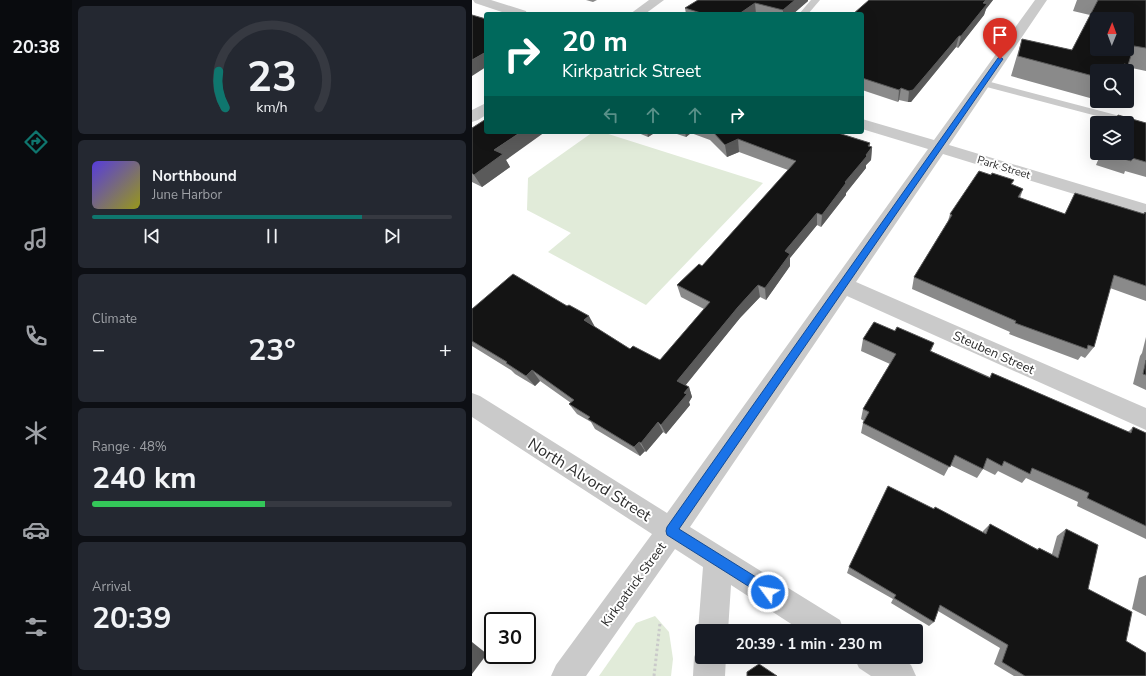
<!DOCTYPE html>
<html lang="en">
<head>
<meta charset="utf-8">
<style>
	:root { --surface:#171b24; --page:#242831; --text:#f1f3f6; --muted:#9ea1a6; --line:#363941; --accent:#0f766e }
	body { margin:0; font-family:"Nunito Sans",sans-serif; background:var(--page); color:var(--text); height:100vh; display:flex; flex-direction:column; font-size:15px; white-space:nowrap }
	* { box-sizing:border-box; margin:0 }
	p { font-size:13px; color:var(--muted) }
	.icon { flex:none; width:22px; height:22px; fill:none; stroke:currentColor; stroke-width:2; stroke-linecap:round; stroke-linejoin:round }
	.map { position:relative; flex:1; overflow:hidden }
	.panel { display:flex; flex-direction:column; gap:6px; padding:6px; background:#0d0f14; width:400px }
	.panel>* { flex:none }
	.top-card { position:absolute; left:12px; top:12px; width:380px; height:122px; border-radius:4px; box-shadow:0 4px 16px #0002; background:#00695c; color:#fff; overflow:hidden }
	.needle { width:26px; rotate:1deg }
	.tools { position:absolute; left:618px; top:12px; display:grid; gap:8px }
	.tools a { display:grid; place-items:center; width:44px; height:44px; border-radius:4px; background:var(--surface); box-shadow:0 4px 16px #0002; font-size:20px }
	.speed { position:absolute; left:12px; top:612px; display:flex; gap:8px; font-size:20px; font-weight:700; text-align:center }
	.speed>* { display:grid; place-content:center; width:52px; height:52px; border-radius:50%; background:var(--surface); box-shadow:0 4px 16px #0002; line-height:1 }
	.speed .limit { border:2px solid #111; border-radius:6px; background:#fff; color:#111 }
	.pin { position:absolute; display:grid; place-items:center; width:34px; height:34px; color:#fff; margin:-41px -17px; border-radius:50% 50% 50% 0; rotate:-45deg; box-shadow:0 0 4px #0007 }
	.pin .icon { rotate:45deg }
	.me { position:absolute; width:44px; margin:-22px; rotate:302deg; stroke-linejoin:round; filter:drop-shadow(0 0 3px #0008) }
	.turn { display:flex; align-items:center; gap:14px; height:84px; padding:0 12px; font-size:18px }
	.turn .icon { width:52px; height:52px; stroke-width:2.5 }
	.turn b { display:block; font-size:28px; line-height:34px }
	.lanes { display:flex; align-items:center; height:38px; padding:0 12px; background:#0003; justify-content:center; gap:20px; direction:ltr }
	.lanes .off { opacity:.35 }
	.big { font-size:30px; font-weight:700; line-height:1.1 }
	.panel .widget { flex:1; display:flex; flex-direction:column; justify-content:center; gap:6px; min-width:0; padding:0 14px; border-radius:6px; background:var(--page) }
	.panel .dial { align-items:center; gap:0 }
	.dial svg { height:104px; overflow:visible; fill:none; stroke:var(--line); stroke-width:7; stroke-linecap:round; text-anchor:middle }
	.dial text { fill:var(--text); stroke:none }
	.song { display:flex; align-items:center; gap:12px }
	.cover { width:48px; height:48px; border-radius:6px; background:linear-gradient(135deg,hsl(250 70% 55%),hsl(60 70% 35%)) }
	.played { height:4px; border-radius:2px; background:linear-gradient(90deg,var(--accent) 75%,var(--line) 75%) }
	.keys { display:flex; justify-content:space-around; direction:ltr }
	.heat { display:flex; justify-content:space-between; align-items:center; font-size:22px; direction:ltr }
	.charge { height:6px; border-radius:3px; background:linear-gradient(90deg,#34c759 48%,var(--line) 0) }
	.trip { position:absolute; left:223px; top:624px; width:228px; height:40px; border-radius:4px; background:var(--surface); box-shadow:0 4px 16px #0002; font-weight:700; line-height:40px; text-align:center }
	main { display:flex; flex:1; min-height:0 }
	.menu { display:flex; flex-direction:column; width:72px; justify-content:space-around; align-items:center; background:#090b0e; color:var(--muted) }
	.menu .icon { width:28px; height:28px }
	.menu .current { color:var(--accent) }
	.menu b { font-size:18px; color:var(--text) }
	.map>svg:first-child { display:block }
	.green { fill:#e1ebd9 }
	.lines { fill:none; stroke-linecap:round; stroke-linejoin:round }
	.path { stroke:#cacaca; stroke-width:3; stroke-dasharray:2.5 2.5; stroke-linecap:butt }
	.service { fill:#cacaca; fill-rule:evenodd }
	.minor { fill:#cacaca; fill-rule:evenodd }
	.wall { fill:#8a8a8a }
	.shaded-wall { fill:#5a5a5a }
	.building { fill:#141414; stroke:#5a5a5a; fill-rule:evenodd }
	.route { fill:#1a73e8; stroke:#114b97 }
	.labels { text-anchor:middle; stroke-width:4; stroke-linejoin:round; paint-order:stroke }
	.far-street-label { font-size:11px; fill:#2d2d2d; stroke:#fff }
	.street-label { font-size:13px; fill:#2d2d2d; stroke:#fff }
	.near-street-label { font-size:16px; fill:#2d2d2d; stroke:#fff }
</style>
</head>
<body>
<main>
<nav class="menu">
<b>20:38</b>
<svg class="icon current" aria-label="directions" viewBox="0 0 24 24"><path d="M12 3l9 9-9 9-9-9zM9 14v-3h6M13 9l2 2-2 2"/></svg>
<svg class="icon" aria-label="music" viewBox="0 0 24 24"><path d="M9 18V5l10-2v13"/><circle cx="6" cy="18" r="3"/><circle cx="16" cy="16" r="3"/></svg>
<svg class="icon" aria-label="phone" viewBox="0 0 24 24"><path d="M5 4h4l2 5-3 2q2 4 5 5l2-3 5 2v4C11 20 4 13 5 4z"/></svg>
<svg class="icon" aria-label="climate" viewBox="0 0 24 24"><path d="M12 3v18M4 7l16 10M4 17L20 7"/></svg>
<svg class="icon" aria-label="car" viewBox="0 0 24 24"><path d="M5 17H2v-5l4-1 3-4h7l3 4 3 1v5h-3M9 17h6M6 11h13"/><circle cx="7" cy="17" r="2"/><circle cx="17" cy="17" r="2"/></svg>
<svg class="icon" aria-label="filters" viewBox="0 0 24 24"><path d="M4 7h16M4 17h16"/><circle cx="9" cy="7" r="2"/><circle cx="15" cy="17" r="2"/></svg>
</nav>
<section class="panel">
<div class="widget dial"><svg viewBox="0 0 100 80">
<path d="M14 69A42 42 0 1 1 86 69"/>
<path d="M14 69A42 42 0 0 1 9 41" stroke="#0f766e"/>
<text x="50" y="56" font-size="32" font-weight="700">23</text>
<text x="50" y="72" font-size="11">km/h</text>
</svg></div>
<div class="widget">
<div class="song"><i class="cover"></i><div><b>Northbound</b><p>June Harbor</p></div></div>
<div class="played"></div>
<div class="keys"><svg class="icon" aria-label="previous" viewBox="0 0 24 24"><path d="M18 5L8 12l10 7zM5 5v14"/></svg><svg class="icon" aria-label="pause" viewBox="0 0 24 24"><path d="M8 5v14M16 5v14"/></svg><svg class="icon" aria-label="next" viewBox="0 0 24 24"><path d="M6 5l10 7-10 7zM19 5v14"/></svg></div>
</div>
<div class="widget"><p>Climate</p>
<div class="heat"><a>−</a><b class="big">23°</b><a>+</a></div>
</div>
<div class="widget"><p>Range · 48%</p><b class="big">240 km</b><div class="charge"></div></div>
<div class="widget"><p>Arrival</p><b class="big">20:39</b></div>
</section>
<div class="map">
<svg width="674" height="676" viewBox="0 0 674 676">
	<rect width="100%" height="100%" fill="#fff"/>
	<!-- green -->
	<g class="green">
		<path d="M121,132H130L291,183L174,305L76,252L99,233L55,210L56,178Z"/>
		<path d="M183,616L197,632L201,659L199,676H127L164,623Z"/>
	</g>
	<g class="lines">
		<!-- path -->
		<path class="path" d="M182,676L188,623"/>
		<!-- service -->
		<g class="service">
			<path d="M339,0H348L336,14H327Z"/>
			<path d="M511,80L663,120L664,122L659,125L507,85L506,83Z"/>
		</g>
		<!-- minor -->
		<g class="minor">
			<path d="M1,0H19L54,11L55,14H36L3,3Z"/>
			<path d="M177,0H192L173,14H158Z"/>
			<path d="M563,0H575L477,145L674,204V216L471,154L384,282L674,408V430L375,296L218,527L368,620L372,631H330L259,585L256,631H230V641L226,631L231,567L203,549L114,676H79L84,665L180,534L0,417V393L8,396L195,513L456,149L390,129V119L462,140Z"/>
			<path d="M14,103V115L6,120L0,122V110Z"/>
			<path d="M230,645V657H254L253,676H221L222,657L227,646Z"/>
			<path d="M382,657H427L439,665L444,676H399L387,668Z"/>
		</g>
	</g>
	<!-- wall -->
	<g class="wall">
		<path d="M114,0H125L121,2Z"/>
		<path d="M226,0H336V1L321,14H214L213,8Z"/>
		<path d="M397,0H521L514,9L512,15L486,48L484,47L439,102H436L427,100L426,102L390,90V14Z"/>
		<path d="M605,0H674V71L655,67L653,71H625V100L539,76L544,59L550,39L600,50L618,15L601,11Z"/>
		<path d="M629,101H637L636,103Z"/>
		<path d="M646,115L674,123V177L653,171L652,174L624,165L629,153H655V123H642Z"/>
		<path d="M0,128L34,160L38,167L10,187L0,182Z"/>
		<path d="M164,132H184L176,137Z"/>
		<path d="M199,132H363L398,143L397,146L400,147L399,160L394,165V168L374,193V195L349,227L345,225L318,258V266L294,300L288,297L268,318L213,385L217,387L220,397L217,402L218,405L194,434L191,432L174,452L173,451L168,456L123,429L119,422L105,414L97,404L99,403L68,381L63,386L43,374L39,370L0,346V309L123,327L158,349L188,360L232,309L209,297L205,285L230,266L316,170L267,152L255,157L238,140L219,133L214,137Z"/>
		<path d="M519,175L542,180L540,184L551,189L548,198L593,214L603,193L671,214L673,212L674,213V301L638,288L622,347L613,358L609,356L606,360L537,334L538,332L440,289L442,277L476,221L478,214Z"/>
		<path d="M423,331L462,343L459,351L518,377L520,373L656,432L661,427L674,433V539L605,506L606,502L554,478L550,483L526,471L523,475L511,469L505,478L478,465L472,476L389,433L391,423L392,421L389,419L391,409L418,364L389,351L391,339Z"/>
		<path d="M674,337V390L661,384L668,356L670,353Z"/>
		<path d="M462,509L511,533V531L518,524L565,549L567,548L580,554L585,536L594,529L616,589L654,641L674,676H542L522,664L528,648L466,611L462,622L457,626L419,603L421,599L375,573L377,567Z"/>
		<path d="M674,575V616L660,609L667,578Z"/>
	</g>
	<!-- shaded-wall -->
	<g class="shaded-wall">
		<path d="M323,0H336V1L321,14H311V10Z"/>
		<path d="M514,0H521L514,9L512,15L486,48L489,36Z"/>
		<path d="M283,3L284,14H267Z"/>
		<path d="M487,36L484,47L439,102H436L437,91Z"/>
		<path d="M14,52V67L0,76V60Z"/>
		<path d="M429,88L427,100L426,102L427,90Z"/>
		<path d="M49,132H73L34,160L38,167L10,187L2,175L22,150Z"/>
		<path d="M175,132H184L176,137Z"/>
		<path d="M213,132H218L219,133L214,137Z"/>
		<path d="M266,139L267,152L255,157L253,145Z"/>
		<path d="M398,143L397,151L400,147L399,160L394,165V168L374,193V195L349,227L350,215L373,182Z"/>
		<path d="M345,213V225L318,258V266L294,300L293,288L313,251Z"/>
		<path d="M286,285L288,297L268,318L209,391L205,381L266,307Z"/>
		<path d="M117,316L123,327L112,320Z"/>
		<path d="M60,370L68,381L63,386L54,376Z"/>
		<path d="M217,387L220,397L217,402L218,405L194,434L189,425Z"/>
		<path d="M186,422L191,432L174,452L169,443Z"/>
		<path d="M167,442L173,451L168,456L162,447Z"/>
		<path d="M0,642L15,654L0,674Z"/>
	</g>
	<!-- building -->
	<g class="building">
		<path d="M226,0H323L311,10L283,3L267,14H232L213,8Z"/>
		<path d="M397,0H514L511,3L515,4L489,36H487L441,90L437,91L429,88L427,90L390,78V14H381Z"/>
		<path d="M626,0H674V48L662,46L656,65L652,64L649,71H625V77L546,56L550,39L600,50ZM625,19H655V49H625Z"/>
		<path d="M0,15L14,19V52L0,60Z"/>
		<path d="M646,115L674,123V162L660,158L659,161L632,153H655V123H643Z"/>
		<path d="M14,119V132H49L22,150L31,154L2,175L0,173V128Z"/>
		<path d="M241,132H363L398,143L396,146L400,147L394,155L395,156L373,182L374,183L350,215L345,213L313,251L318,254L293,288L286,285L266,307L205,381L217,387L212,393L215,394L189,425L186,422L169,443L167,442L162,447L116,419L118,417L97,404L102,400L60,370L54,376L34,363L35,362L0,341V309L41,274L95,306L97,305L117,316L112,320L158,349L161,346L188,360L238,302L205,285L227,264L230,266L324,161L266,139L253,145Z"/>
		<path d="M507,171L519,175L520,173L542,180L539,184L551,189L546,197L593,214L603,193L672,214L673,212L674,213V286L642,275L622,347L616,345L615,349L543,323L544,321L442,277L480,215L478,214Z"/>
		<path d="M402,322L423,331L425,327L462,343L458,351L518,378L520,373L659,433L661,427L674,433V526L615,498L617,493L560,468L558,474L532,461L530,466L515,458L511,469L483,455L478,467L391,423L397,412L391,409L424,354L391,339Z"/>
		<path d="M674,360V375L671,374Z"/>
		<path d="M416,486L462,509L463,507L514,534L518,524L566,550L567,548L586,558L594,529L626,545L616,589L660,612L654,641L674,653V676H553L530,662L536,645L468,605L462,622L422,598L424,595L377,567Z"/>
		<path d="M287,664L305,676H275V672Z"/>
	</g>
	<!-- route -->
	<path class="route" d="M528,57L531,59L207,529L300,587L302,592L300,596L296,598L292,596L195,535L194,531L195,527L526,58Z"/>
	<g class="labels">
		<!-- far-street labels -->
		<g class="far-street-label">
			<text transform="translate(532 167) rotate(17)" y="4">Park Street</text>
		</g>
		<!-- street labels -->
		<g class="street-label">
			<text transform="translate(522 352) rotate(24)" y="5">Steuben Street</text>
			<text transform="translate(161 584) rotate(-54)" y="5">Kirkpatrick Street</text>
		</g>
		<!-- near-street labels -->
		<g class="near-street-label">
			<text transform="translate(118 479) rotate(32)" y="6">North Alvord Street</text>
		</g>
	</g>
</svg>
<div class="tools">
<a><svg class="needle" viewBox="-14 -14 28 28"><path d="M0-13l5 13h-10z" fill="#e53935"/><path d="M0 13l5-13h-10z" fill="#9ea1a6"/></svg></a>
<a><svg class="icon" aria-label="search" viewBox="0 0 24 24"><circle cx="10" cy="10" r="6"/><path d="M15 15l6 6"/></svg></a>
<a><svg class="icon" aria-label="layers" viewBox="0 0 24 24"><path d="M12 4l9 5-9 5-9-5zM3 14l9 5 9-5"/></svg></a>
</div>
<div class="speed"><div class="limit">30</div></div>
<div class="pin" style="left:528px;top:59px;background:#d93025"><svg class="icon" aria-label="arrive" viewBox="0 0 24 24"><path d="M6 21V4h12l-3 4 3 4H6"/></svg></div>
<svg class="me" style="left:296px;top:592px" viewBox="-20 -20 40 40"><circle r="17" fill="#1a73e8" stroke="#fff" stroke-width="3"/><path d="M0-11L8 9 0 5-8 9z" fill="#fff"/></svg>
<div class="trip">20:39 · 1 min · 230 m</div>
<div class="top-card">
<div class="turn"><svg class="icon" aria-label="right" viewBox="0 0 24 24"><path d="M7 20v-9h11M14 6l5 5-5 5"/></svg><div><b>20 m</b>Kirkpatrick Street</div></div>
<div class="lanes"><svg class="icon off" aria-label="left" viewBox="0 0 24 24"><path d="M17 20v-9H6M10 6l-5 5 5 5"/></svg><svg class="icon off" aria-label="ahead" viewBox="0 0 24 24"><path d="M12 20V5M6 11l6-6 6 6"/></svg><svg class="icon off" aria-label="ahead" viewBox="0 0 24 24"><path d="M12 20V5M6 11l6-6 6 6"/></svg><svg class="icon" aria-label="right" viewBox="0 0 24 24"><path d="M7 20v-9h11M14 6l5 5-5 5"/></svg></div>
</div>
</div>
</main>
</body>
</html>
